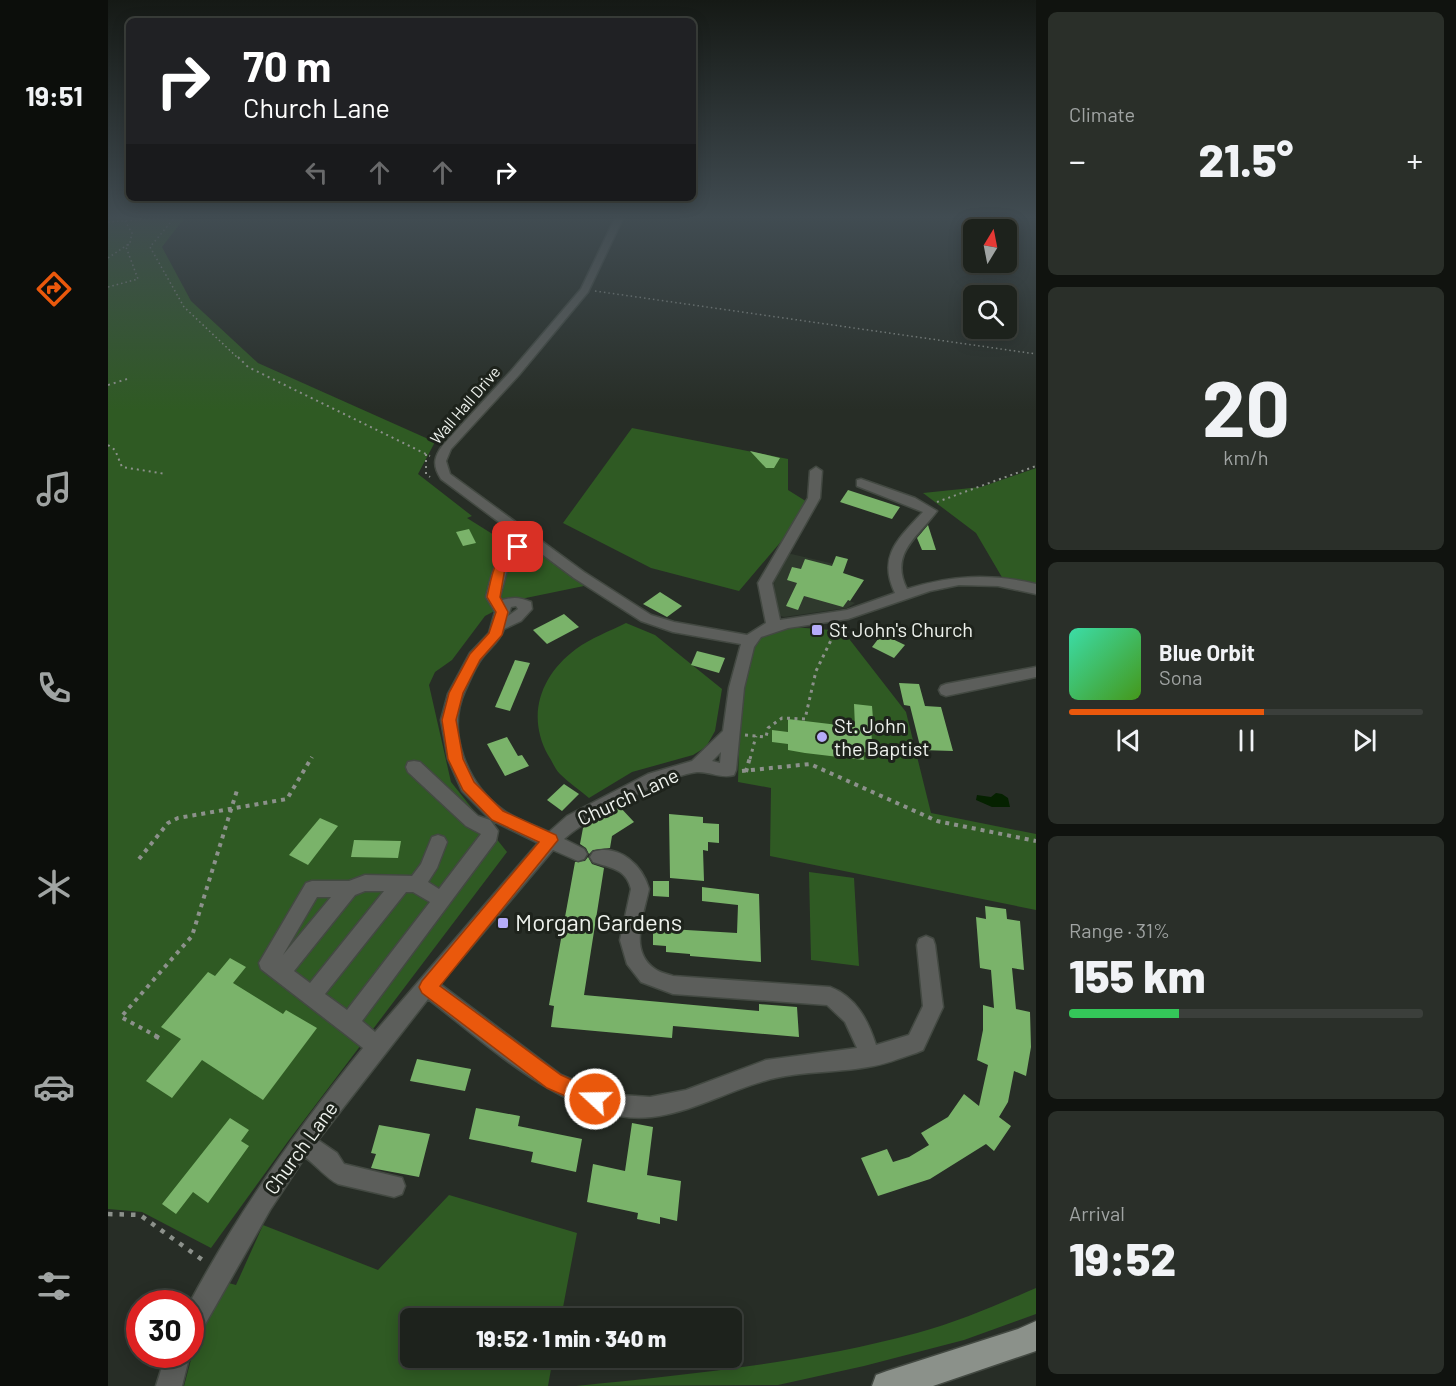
<!DOCTYPE html>
<html lang="en">
<head>
<meta charset="utf-8">
<style>
	:root { --surface:#1d221c; --page:#2a2f29; --text:#f1f3f6; --muted:#a0a4a3; --line:#3b3f3b; --accent:#ea580c }
	body { margin:0; font-family:Barlow,sans-serif; background:var(--page); color:var(--text); height:100vh; display:flex; flex-direction:column; font-size:22px; white-space:nowrap }
	* { box-sizing:border-box; margin:0 }
	p { font-size:20px; color:var(--muted) }
	.icon { flex:none; width:33px; height:33px; fill:none; stroke:currentColor; stroke-width:2; stroke-linecap:round; stroke-linejoin:round }
	.map { position:relative; flex:1; overflow:hidden }
	.side { display:flex; flex-direction:column; gap:12px; padding:12px; background:#10130f; width:420px }
	.side>* { flex:none }
	.guide { position:absolute; left:18px; top:18px; width:570px; height:183px; border-radius:9px; box-shadow:0 3px 15px #0003,0 0 0 2px var(--line); background:#202124; color:#fff; overflow:hidden }
	.needle { width:39px; rotate:10deg }
	.fabs { position:absolute; left:855px; top:219px; display:grid; gap:12px }
	.fabs a { display:grid; place-items:center; width:54px; height:54px; border-radius:9px; background:var(--surface); box-shadow:0 3px 15px #0003,0 0 0 2px var(--line); font-size:30px }
	.speed { position:absolute; left:18px; top:1290px; display:flex; gap:12px; font-size:30px; font-weight:700; text-align:center }
	.speed>* { display:grid; place-content:center; width:78px; height:78px; border-radius:50%; background:var(--surface); box-shadow:0 3px 15px #0003,0 0 0 2px var(--line); line-height:1 }
	.speed .limit { border:9px solid #d22; background:#fff; color:#111 }
	.pin { position:absolute; display:grid; place-items:center; width:51px; height:51px; color:#fff; margin:-26px; border-radius:12px; box-shadow:0 3px 9px #0006 }
	.me { position:absolute; width:66px; margin:-33px; rotate:291deg; stroke-linejoin:round; filter:drop-shadow(0 0 4px #0008) }
	.turn { display:flex; align-items:center; gap:21px; height:126px; padding:0 18px; font-size:27px }
	.turn .icon { width:78px; height:78px; stroke-width:2.5 }
	.turn b { display:block; font-size:42px; line-height:51px }
	.lanes { display:flex; align-items:center; height:57px; padding:0 18px; background:#0003; justify-content:center; gap:30px; direction:ltr }
	.lanes .off { opacity:.35 }
	.big { font-size:45px; font-weight:800; line-height:1.1 }
	.side .widget { flex:1; display:flex; flex-direction:column; justify-content:center; gap:9px; min-width:0; padding:0 21px; border-radius:9px; background:var(--page) }
	.side .dial { align-items:center; gap:0 }
	.dial b { font-size:78px; line-height:1 }
	.song { display:flex; align-items:center; gap:18px }
	.cover { width:72px; height:72px; border-radius:9px; background:linear-gradient(135deg,hsl(160 70% 55%),hsl(100 70% 35%)) }
	.played { height:6px; border-radius:3px; background:linear-gradient(90deg,var(--accent) 55%,var(--line) 55%) }
	.keys { display:flex; justify-content:space-around; direction:ltr }
	.heat { display:flex; justify-content:space-between; align-items:center; font-size:33px; direction:ltr }
	.charge { height:9px; border-radius:4px; background:linear-gradient(90deg,#34c759 31%,var(--line) 0) }
	.trip { position:absolute; left:292px; top:1308px; width:342px; height:60px; border-radius:9px; background:var(--surface); box-shadow:0 3px 15px #0003,0 0 0 2px var(--line); font-weight:800; line-height:60px; text-align:center }
	main { display:flex; flex:1; min-height:0 }
	.tabs { display:flex; flex-direction:column; width:108px; justify-content:space-around; align-items:center; background:#0c0e0b; color:var(--muted) }
	.tabs .icon { width:42px; height:42px }
	.tabs .on { color:var(--accent) }
	.tabs b { font-size:27px; color:var(--text) }
	.map>svg:first-child { display:block }
	.built { fill:#2f392d }
	.green { fill:#2f5a23 }
	.water { fill:#052100 }
	.building { fill:#7ab36a }
	.lines { fill:none; stroke-linecap:round; stroke-linejoin:round }
	.minor-casing { stroke:#434942; stroke-width:3 }
	.major-casing { stroke:#434942; stroke-width:3 }
	.path-far4 { stroke:#8c918b; stroke-width:1.5; stroke-dasharray:1.5 3; stroke-linecap:butt }
	.path-far3 { stroke:#8c918b; stroke-width:2; stroke-dasharray:2 4; stroke-linecap:butt }
	.path-far2 { stroke:#8c918b; stroke-width:3; stroke-dasharray:3 4.5; stroke-linecap:butt }
	.path-far1 { stroke:#8c918b; stroke-width:4; stroke-dasharray:4 5; stroke-linecap:butt }
	.path { stroke:#8c918b; stroke-width:4.5; stroke-dasharray:4.5 7; stroke-linecap:butt }
	.minor { fill:#5c5e5b; fill-rule:evenodd }
	.major { fill:#8b918a; fill-rule:evenodd }
	.route { fill:#ea580c; stroke:#983908; stroke-width:1.5 }
	.poi-dot { fill:#b5acf8; stroke:#1e231c; stroke-width:2 }
	.labels { text-anchor:middle; stroke-width:6; stroke-linejoin:round; paint-order:stroke }
	.far-street-label { font-size:16px; fill:#eef2ed; stroke:#1e231c }
	.poi-label { font-size:20px; fill:#eef2ed; stroke:#1e231c; text-anchor:start }
	.street-label { font-size:20px; fill:#eef2ed; stroke:#1e231c }
	.near-poi-label { font-size:24px; fill:#eef2ed; stroke:#1e231c; text-anchor:start }
</style>
</head>
<body>
<main>
<nav class="tabs">
<b>19:51</b>
<svg class="icon on" aria-label="directions" viewBox="0 0 24 24"><path d="M12 3l9 9-9 9-9-9zM9 14v-3h6M13 9l2 2-2 2"/></svg>
<svg class="icon" aria-label="music" viewBox="0 0 24 24"><path d="M9 18V5l10-2v13"/><circle cx="6" cy="18" r="3"/><circle cx="16" cy="16" r="3"/></svg>
<svg class="icon" aria-label="phone" viewBox="0 0 24 24"><path d="M5 4h4l2 5-3 2q2 4 5 5l2-3 5 2v4C11 20 4 13 5 4z"/></svg>
<svg class="icon" aria-label="climate" viewBox="0 0 24 24"><path d="M12 3v18M4 7l16 10M4 17L20 7"/></svg>
<svg class="icon" aria-label="car" viewBox="0 0 24 24"><path d="M5 17H2v-5l4-1 3-4h7l3 4 3 1v5h-3M9 17h6M6 11h13"/><circle cx="7" cy="17" r="2"/><circle cx="17" cy="17" r="2"/></svg>
<svg class="icon" aria-label="filters" viewBox="0 0 24 24"><path d="M4 7h16M4 17h16"/><circle cx="9" cy="7" r="2"/><circle cx="15" cy="17" r="2"/></svg>
</nav>
<div class="map">
<svg width="928" height="1386" viewBox="0 0 928 1386">
	<rect width="100%" height="100%" fill="#272d26"/>
	<!-- built -->
	<path class="built" d="M679,553L735,566L725,595L747,603L739,608L676,617L667,614L666,579Z"/>
	<!-- green -->
	<g class="green">
		<path d="M0,216H78L54,247L83,301L150,363L327,442L310,474L364,516L359,518L394,540L392,546L423,543L476,586L408,600L377,616L344,660L327,672L321,685L343,782L399,852L181,1140L103,1248L34,1212L0,1209Z"/>
		<path d="M524,428L680,459V490L704,505L631,591L543,568L455,523Z"/>
		<path d="M928,468V586L895,579L868,533L815,493L873,487Z"/>
		<path d="M518,623L547,635L614,689L607,731L598,747L585,755L524,772L481,798C472,790 461,783 452,774C447,769 444,761 440,755C418,715 433,675 468,649C483,638 502,631 518,623Z"/>
		<path d="M685,627L735,631L798,712L823,813L928,834V910L662,856L663,788L630,782L633,684L646,641L658,633Z"/>
		<path d="M701,872L746,878L751,966L703,960Z"/>
		<path d="M341,1195L469,1233L453,1318H303V1358H445L440,1386H76L90,1333L117,1282L128,1285L155,1225L270,1270Z"/>
		<path d="M928,1288V1314L856,1340L756,1366L670,1385L468,1386C583,1374 698,1363 809,1333C850,1322 889,1305 928,1288Z"/>
	</g>
	<!-- water -->
	<path class="water" d="M888,793L894,794L900,798L902,807H884L868,800L869,795L883,797Z"/>
	<!-- building -->
	<g class="building">
		<path d="M642,451L672,458L666,468H658Z"/>
		<path d="M740,490L780,503L792,507L784,519L732,502Z"/>
		<path d="M820,525L828,550H814L809,538Z"/>
		<path d="M361,529L368,543L355,546L348,532Z"/>
		<path d="M728,556L740,559L735,573L756,580L742,601L740,600L735,607L696,596L690,610L678,606L689,583L679,580L684,567L693,569L697,559L724,566Z"/>
		<path d="M552,592L574,606L559,617L535,604Z"/>
		<path d="M456,614L471,627L439,644L425,630Z"/>
		<path d="M774,634L797,645L786,658L764,647Z"/>
		<path d="M589,651L617,658L611,673L583,665Z"/>
		<path d="M407,660L422,663L402,711L387,707Z"/>
		<path d="M791,683L811,684L817,706L833,707L845,751L813,750L802,706L796,705Z"/>
		<path d="M746,704L764,706L765,719L762,718L765,753L755,752L756,760L697,753L680,750V744L664,742V730L680,732V719L747,727Z"/>
		<path d="M399,737L410,756L414,755L421,766L397,776L379,744Z"/>
		<path d="M456,784L471,794L454,811L439,800Z"/>
		<path d="M511,806L526,822L504,836L502,848L485,850L481,854L478,848L472,844L475,828Z"/>
		<path d="M561,814L595,817V823L611,824V843L600,842V851L595,850L596,881L562,878Z"/>
		<path d="M212,818L230,826L200,865L181,855Z"/>
		<path d="M246,840L293,841L290,858L243,857Z"/>
		<path d="M480,857L484,864L496,868L476,995L651,1011V1004L689,1007L691,1037L565,1026L564,1038L443,1027L446,1006L441,1005L467,862L477,861Z"/>
		<path d="M545,881H561V897L545,896Z"/>
		<path d="M594,887L651,894L653,962L582,956V954L558,952V946L545,945V928L629,933L630,905L594,901Z"/>
		<path d="M877,906L898,909L899,919L912,921L916,970L904,968L908,1009L922,1012L923,1047L918,1076L906,1071L900,1102L891,1117L903,1126L886,1151L878,1144L822,1179L770,1196L753,1158L779,1149L785,1162L801,1157L821,1145L813,1133L840,1117L856,1094L871,1106L880,1065L869,1060L875,1030V1005L886,1008L883,970L872,968L868,917L878,919Z"/>
		<path d="M122,958L138,967L125,983L175,1014L178,1010L209,1028L155,1100L94,1060L64,1098L38,1081L73,1039L53,1027L100,972L107,976Z"/>
		<path d="M309,1059L363,1069L357,1091L302,1081Z"/>
		<path d="M368,1108L412,1116L410,1126L474,1139L468,1172L423,1162L425,1152L361,1139Z"/>
		<path d="M122,1118L141,1130L133,1141L141,1146L100,1203L85,1192L68,1214L54,1204Z"/>
		<path d="M524,1123L545,1127L539,1175L573,1181L569,1221L552,1217V1224L529,1219L530,1213L479,1202L485,1164L517,1171Z"/>
		<path d="M271,1125L322,1134L311,1177L263,1168L268,1154L263,1153Z"/>
	</g>
	<g class="lines">
		<defs>
			<g id="minor">
				<path d="M508,216H516L480,292L411,375L343,449L338,461L342,474L476,572L543,615L566,622L639,635L658,623L650,583L700,498L702,471L708,467L714,471L712,498L664,583L672,620L739,610L787,593C769,556 791,538 815,512L749,486V480L753,479L807,498L829,511C810,537 781,553 799,589C843,575 883,573 928,584V594L890,586L851,585L822,591L740,619L680,628L653,637L646,647L636,688L628,770L626,775C613,779 601,771 589,772C556,776 481,817 456,839L476,849L479,854L476,859L470,861L445,850L332,984L453,1075L487,1089L512,1095L542,1097L578,1090L658,1060L749,1048L737,1022L719,1005L565,994L533,982L519,964L512,940L523,889C518,868 502,868 485,862L482,857L485,852C511,843 535,866 541,889C536,914 520,951 547,969C552,973 560,974 565,976L722,987C748,997 760,1020 768,1045L801,1035L815,1006L809,945L811,939L818,936L825,939L827,945L835,1007L815,1050L808,1053C792,1058 776,1065 760,1067C727,1073 688,1071 656,1081C618,1092 584,1112 544,1117C465,1127 378,1043 320,999L210,1140L229,1153L236,1164L294,1178L297,1186L294,1194L286,1197L230,1184C219,1179 208,1165 197,1157L162,1210L91,1335L82,1338V1304H81C130,1212 190,1128 255,1048L153,969L151,963L198,883L204,881H241L257,875L304,876L313,864L324,837L330,835L336,837L339,842L329,868L320,882L331,889L373,834L358,826L300,772L298,767L300,762L306,761L312,762L370,816L382,820L390,831L388,841L254,1021L267,1032L430,843L383,820L354,791L340,759L333,720L340,694L362,653L381,633L387,612L378,597C383,578 387,549 409,543L415,547L401,563L392,597L394,600C406,597 411,597 423,602L424,609L413,621L396,629C392,641 382,648 374,658C367,667 362,680 357,691C338,732 359,784 395,810C407,819 426,825 441,832L459,816L540,774L584,761L615,731L621,688L633,644L565,632L533,621L466,578L333,479C324,465 326,457 335,445L403,371L473,289ZM408,606L410,609L400,616L403,607ZM613,752L612,763L604,761ZM257,891H276L202,983L186,971L247,895ZM298,892H305L322,902L239,1010L217,994ZM209,897H223L175,955Z"/>
				<path d="M928,667V677L838,696L833,694L831,690L833,686L838,684Z"/>
				<path d="M58,1354H82L74,1386H48Z"/>
			</g>
			<path id="major" d="M928,1321V1351L825,1386H764L768,1375L779,1371L910,1329Z"/>
		</defs>
		<!-- minor casing -->
		<use href="#minor" class="minor-casing"/>
		<!-- major casing -->
		<use href="#major" class="major-casing"/>
		<!-- path-far4 -->
		<g class="path-far4">
			<path d="M68,216L42,247L76,307L131,359"/>
			<path d="M0,222L67,217"/>
			<path d="M0,258L22,243L24,233L17,221"/>
			<path d="M0,287L30,279L18,247L22,243"/>
			<path d="M487,291L928,354"/>
		</g>
		<!-- path-far3 -->
		<g class="path-far3">
			<path d="M130,357L140,367L322,456"/>
			<path d="M0,385L19,379"/>
			<path d="M0,445L7,450L14,467L58,474"/>
			<path d="M318,454V474L322,477"/>
			<path d="M829,502L928,466"/>
		</g>
		<!-- path-far2 -->
		<g class="path-far2">
			<path d="M637,735L658,737L660,728L674,718L697,719L708,671L727,632L726,628"/>
			<path d="M642,759L648,736"/>
		</g>
		<!-- path-far1 -->
		<g class="path-far1">
			<path d="M634,771L702,764L829,821L928,841"/>
			<path d="M638,772L642,757"/>
			<path d="M31,859L60,823L70,818L179,799L204,757"/>
			<path d="M50,1037L13,1017L84,936L130,787"/>
		</g>
		<!-- path -->
		<g class="path">
			<path d="M47,1036L53,1039"/>
			<path d="M0,1214L32,1215L96,1261"/>
		</g>
		<!-- minor -->
		<use href="#minor" class="minor"/>
		<!-- major -->
		<use href="#major" class="major"/>
	</g>
	<!-- sky -->
	<linearGradient id="sky" x2="0" y2="1"><stop stop-color="#151915"/><stop offset="0.53" stop-color="#414c52"/><stop offset="1" stop-color="#414c52" stop-opacity="0"/></linearGradient>
	<rect width="928" height="410" fill="url(#sky)"/>
	<!-- route -->
	<path class="route" d="M410,543L415,547L403,557L397,568L392,597L400,612L394,635L372,660L355,693L348,720L355,759L366,782L395,811L448,835L450,840L332,986L453,1075L493,1093L496,1099L493,1106L487,1109L439,1088L314,993L311,987L314,981L431,842L384,820L355,790L340,759L334,720L341,693L362,654L381,633L388,612L379,597C384,576 386,551 410,543Z"/>
	<!-- markers -->
	<g class="poi-dot">
		<rect x="703" y="624" width="12" height="12" rx="3"/>
		<circle cx="714" cy="737" r="6"/>
		<rect x="389" y="917" width="12" height="12" rx="3"/>
	</g>
	<g class="labels">
		<!-- far-street labels -->
		<g class="far-street-label">
			<text transform="translate(357 405) rotate(-49)" y="6">Wall Hall Drive</text>
		</g>
		<!-- poi labels -->
		<g class="poi-label">
			<text x="721" y="637">St John's Church</text>
			<text x="726" y="733">St. John<tspan x="726" dy="23">the Baptist</tspan></text>
		</g>
		<!-- street labels -->
		<g class="street-label">
			<text transform="translate(520 797) rotate(-25)" y="7">Church Lane</text>
			<text transform="translate(193 1148) rotate(-54)" y="7">Church Lane</text>
		</g>
		<!-- near-poi labels -->
		<g class="near-poi-label">
			<text x="407" y="931">Morgan Gardens</text>
		</g>
	</g>
</svg>
<div class="fabs">
<a><svg class="needle" viewBox="-14 -14 28 28"><path d="M0-13l5 13h-10z" fill="#e53935"/><path d="M0 13l5-13h-10z" fill="#a0a4a3"/></svg></a>
<a><svg class="icon" aria-label="search" viewBox="0 0 24 24"><circle cx="10" cy="10" r="6"/><path d="M15 15l6 6"/></svg></a>
</div>
<div class="speed"><div class="limit">30</div></div>
<div class="pin" style="left:410px;top:547px;background:#d93025"><svg class="icon" aria-label="arrive" viewBox="0 0 24 24"><path d="M6 21V4h12l-3 4 3 4H6"/></svg></div>
<svg class="me" style="left:487px;top:1099px" viewBox="-20 -20 40 40"><circle r="17" fill="#ea580c" stroke="#fff" stroke-width="3"/><path d="M0-11L8 9 0 5-8 9z" fill="#fff"/></svg>
<div class="trip">19:52 · 1 min · 340 m</div>
<div class="guide">
<div class="turn"><svg class="icon" aria-label="right" viewBox="0 0 24 24"><path d="M7 20v-9h11M14 6l5 5-5 5"/></svg><div><b>70 m</b>Church Lane</div></div>
<div class="lanes"><svg class="icon off" aria-label="left" viewBox="0 0 24 24"><path d="M17 20v-9H6M10 6l-5 5 5 5"/></svg><svg class="icon off" aria-label="ahead" viewBox="0 0 24 24"><path d="M12 20V5M6 11l6-6 6 6"/></svg><svg class="icon off" aria-label="ahead" viewBox="0 0 24 24"><path d="M12 20V5M6 11l6-6 6 6"/></svg><svg class="icon" aria-label="right" viewBox="0 0 24 24"><path d="M7 20v-9h11M14 6l5 5-5 5"/></svg></div>
</div>
</div>
<section class="side">
<div class="widget"><p>Climate</p>
<div class="heat"><a>−</a><b class="big">21.5°</b><a>+</a></div>
</div>
<div class="widget dial"><b>20</b><p>km/h</p></div>
<div class="widget">
<div class="song"><i class="cover"></i><div><b>Blue Orbit</b><p>Sona</p></div></div>
<div class="played"></div>
<div class="keys"><svg class="icon" aria-label="previous" viewBox="0 0 24 24"><path d="M18 5L8 12l10 7zM5 5v14"/></svg><svg class="icon" aria-label="pause" viewBox="0 0 24 24"><path d="M8 5v14M16 5v14"/></svg><svg class="icon" aria-label="next" viewBox="0 0 24 24"><path d="M6 5l10 7-10 7zM19 5v14"/></svg></div>
</div>
<div class="widget"><p>Range · 31%</p><b class="big">155 km</b><div class="charge"></div></div>
<div class="widget"><p>Arrival</p><b class="big">19:52</b></div>
</section>
</main>
</body>
</html>
